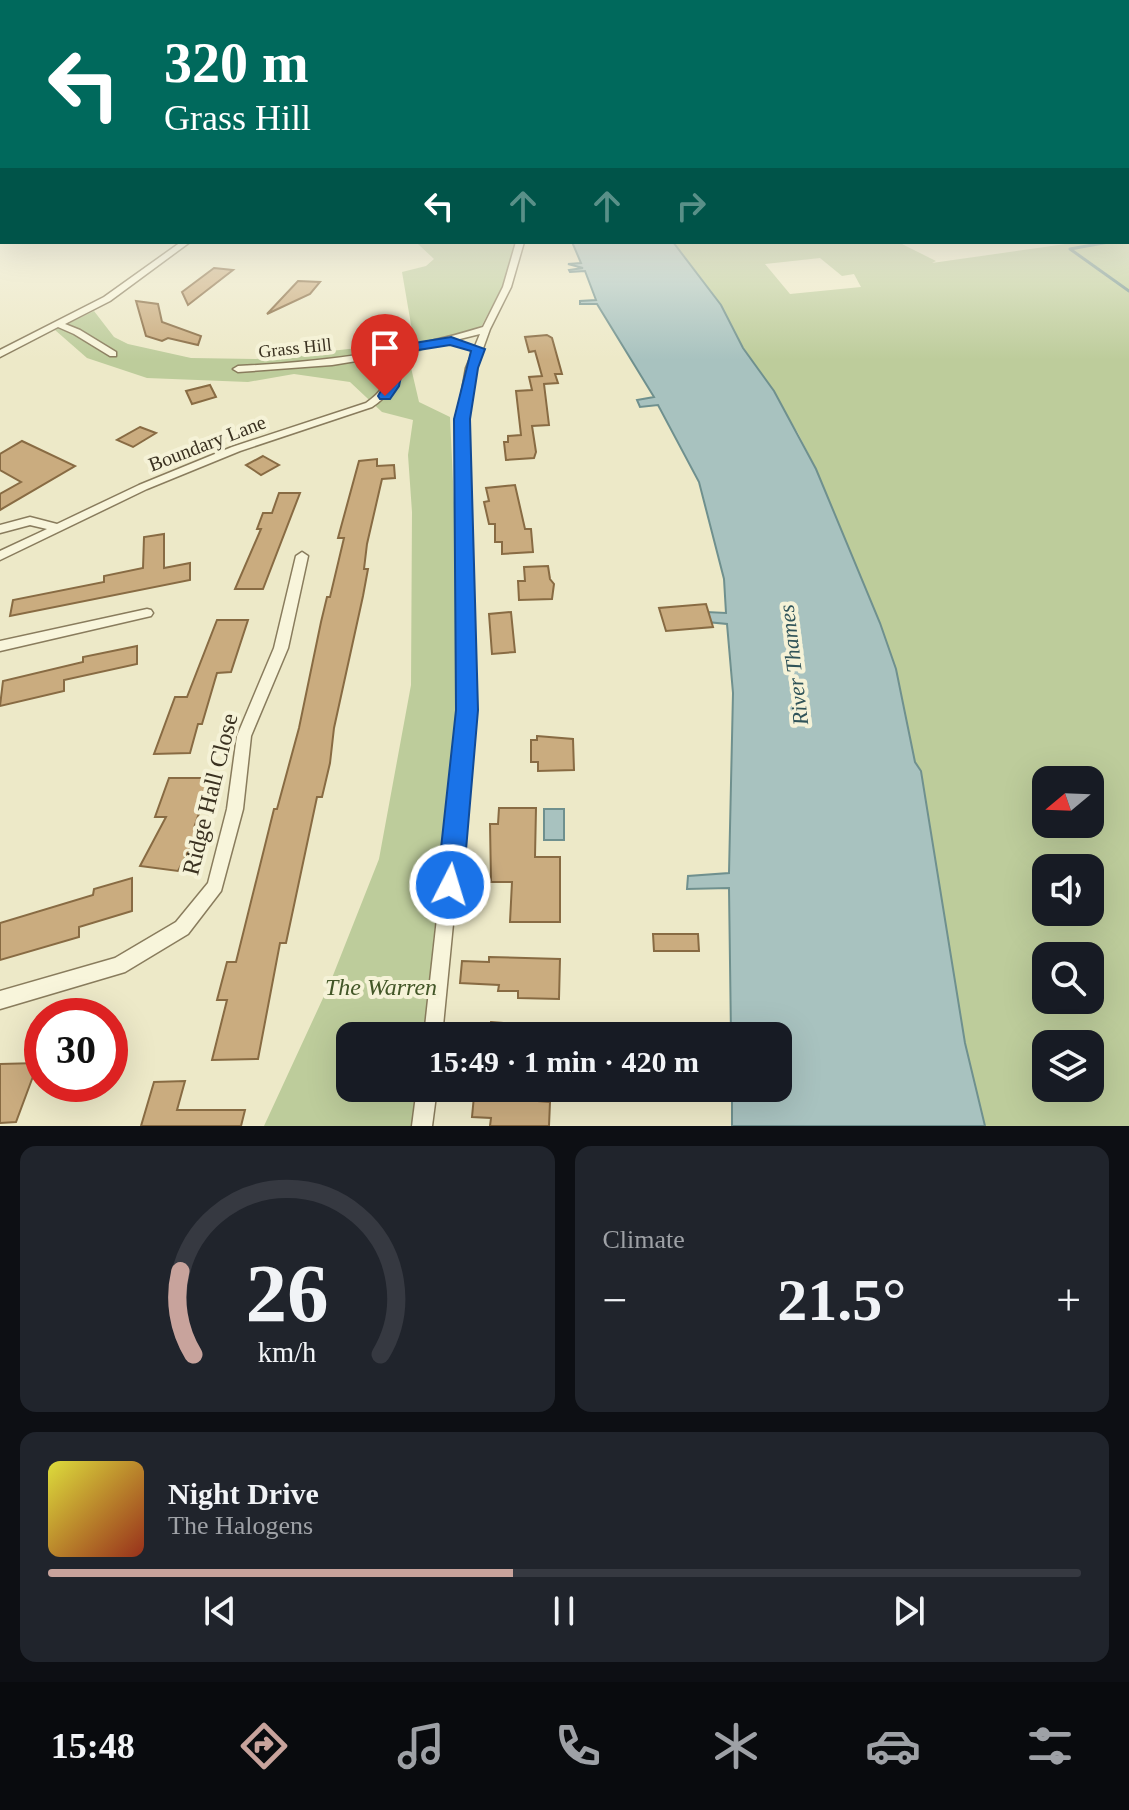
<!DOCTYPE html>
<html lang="en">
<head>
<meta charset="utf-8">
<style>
	:root { --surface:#171b24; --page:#20242c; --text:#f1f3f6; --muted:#9ea1a6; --line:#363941; --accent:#c8a39c }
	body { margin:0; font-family:Georgia,serif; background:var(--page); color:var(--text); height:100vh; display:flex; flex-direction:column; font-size:30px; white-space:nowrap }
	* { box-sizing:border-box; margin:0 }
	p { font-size:26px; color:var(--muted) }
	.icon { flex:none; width:44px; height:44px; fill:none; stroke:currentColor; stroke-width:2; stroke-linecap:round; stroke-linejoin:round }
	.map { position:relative; height:1126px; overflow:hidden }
	.side { display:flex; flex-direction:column; gap:20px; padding:20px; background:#0d0f14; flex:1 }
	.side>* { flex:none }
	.top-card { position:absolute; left:0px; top:0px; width:1130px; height:244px; box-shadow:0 8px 32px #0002; background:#00695c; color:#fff; overflow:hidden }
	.needle { width:52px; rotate:251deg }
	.controls { position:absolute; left:1032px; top:766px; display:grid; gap:16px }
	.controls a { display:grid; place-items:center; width:72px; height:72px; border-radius:16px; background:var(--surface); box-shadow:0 8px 32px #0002; font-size:40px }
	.speed { position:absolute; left:24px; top:998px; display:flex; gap:16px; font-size:40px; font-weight:700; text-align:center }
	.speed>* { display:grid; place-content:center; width:104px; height:104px; border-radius:50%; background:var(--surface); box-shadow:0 8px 32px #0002; line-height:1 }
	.speed .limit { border:12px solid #d22; background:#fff; color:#111 }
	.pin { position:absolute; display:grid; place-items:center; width:68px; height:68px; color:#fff; margin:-82px -34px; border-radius:50% 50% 50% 0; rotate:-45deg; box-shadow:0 0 8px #0007 }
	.pin .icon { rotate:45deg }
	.me { position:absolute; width:88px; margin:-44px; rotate:5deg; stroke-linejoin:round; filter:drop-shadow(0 0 6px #0008) }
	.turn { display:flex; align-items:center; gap:28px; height:168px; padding:0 32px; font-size:36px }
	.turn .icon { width:104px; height:104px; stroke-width:2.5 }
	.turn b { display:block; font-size:56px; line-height:68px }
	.lanes { display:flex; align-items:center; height:76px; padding:0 32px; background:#0003; justify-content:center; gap:40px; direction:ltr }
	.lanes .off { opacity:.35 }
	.big { font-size:60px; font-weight:600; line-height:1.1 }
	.side .tile { flex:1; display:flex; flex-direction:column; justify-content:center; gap:12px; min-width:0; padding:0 28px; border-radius:16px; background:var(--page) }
	.side .dial { align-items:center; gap:0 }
	.dial svg { height:208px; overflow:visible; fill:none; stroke:var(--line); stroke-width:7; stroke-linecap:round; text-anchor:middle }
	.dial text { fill:var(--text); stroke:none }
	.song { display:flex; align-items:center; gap:24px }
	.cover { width:96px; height:96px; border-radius:12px; background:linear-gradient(135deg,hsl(60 70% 55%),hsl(10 70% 35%)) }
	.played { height:8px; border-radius:4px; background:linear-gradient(90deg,var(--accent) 45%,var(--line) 45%) }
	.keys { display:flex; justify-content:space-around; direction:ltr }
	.heat { display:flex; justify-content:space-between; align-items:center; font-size:44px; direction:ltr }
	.side .tiles { flex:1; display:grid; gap:20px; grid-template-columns:1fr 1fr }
	.tile:last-child { grid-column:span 2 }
	.trip { position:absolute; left:336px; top:1022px; width:456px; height:80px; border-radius:16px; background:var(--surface); box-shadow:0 8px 32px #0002; font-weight:600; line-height:80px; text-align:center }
	.menu { display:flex; height:128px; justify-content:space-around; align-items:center; background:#090b0e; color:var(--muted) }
	.menu .icon { width:56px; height:56px }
	.menu .active { color:var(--accent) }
	.menu b { font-size:36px; color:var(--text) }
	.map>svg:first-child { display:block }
	.green { fill:#bdcc9b; fill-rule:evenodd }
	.water { fill:#a8c2bf; stroke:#6f908e; stroke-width:2 }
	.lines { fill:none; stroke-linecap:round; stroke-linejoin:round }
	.stream { stroke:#6f908e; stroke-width:3 }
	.building { fill:#caac7f; stroke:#886b43; stroke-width:2 }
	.minor-casing { stroke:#897c5d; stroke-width:3 }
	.primary-casing { stroke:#574a31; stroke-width:23 }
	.minor { fill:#f8f5db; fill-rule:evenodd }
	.primary { stroke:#efe5a1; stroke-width:20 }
	.route { fill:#1a73e8; stroke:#114b97; stroke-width:2 }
	.labels { text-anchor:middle; stroke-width:8; stroke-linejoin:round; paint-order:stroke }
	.far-street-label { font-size:18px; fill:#3a3120; stroke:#f5f2d7 }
	.street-label { font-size:20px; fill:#3a3120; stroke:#f5f2d7 }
	.water-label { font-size:22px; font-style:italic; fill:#305459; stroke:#f5f2d7 }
	.near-street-label { font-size:24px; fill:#3a3120; stroke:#f5f2d7 }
	.near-park-label { font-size:24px; font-style:italic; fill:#425627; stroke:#f5f2d7 }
</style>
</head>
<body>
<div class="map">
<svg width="1129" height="1126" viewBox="0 0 1129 1126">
	<rect width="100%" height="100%" fill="#ede9c8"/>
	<!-- green -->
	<g class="green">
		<path d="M1129,232V1126H985L965,1043L921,771L915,762L896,669L880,623L816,469L798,433L743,348L721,305L673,242H898L936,261L932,263L1080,242H1128ZM820,258L842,276L854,274L861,287L790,294L765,264ZM1046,780H1090V824H1046ZM1046,868H1090V912H1046ZM1046,956H1090V1000H1046ZM1046,1044H1090V1088H1046Z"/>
		<path d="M422,242H515L503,285L481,327L439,339L409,359L419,402L450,417L458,590L456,711L424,1036H350V1088H418L413,1126H264L330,983L379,859L411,685L412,512L408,455L413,420L382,412L350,382L294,374L248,382L147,378L87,358L55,330L94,311L114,337L128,344L191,358L256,359L414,342L402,272L426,266L434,259L418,244Z"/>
	</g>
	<!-- water -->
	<g class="water">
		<path d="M572,242H673L721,305L743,348L774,391L816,469L880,623L896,669L915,762L921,771L965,1043L985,1126H732V1088H778V1036H731L729,888L687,889L688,876L729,873L733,693L727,624L707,622V612L726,613L724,579L699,482L658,405L640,407L637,400L654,397L597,304H580V301L596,300L585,271L570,272L569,270L583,268L568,264L581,263Z"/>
		<rect x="544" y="809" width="20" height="31"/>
	</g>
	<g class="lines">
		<!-- stream -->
		<path class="stream" d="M1109,242L1070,249L1129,291"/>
	</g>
	<!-- building -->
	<g class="building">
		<path d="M214,268L233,270L188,305L182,292Z"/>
		<path d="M298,281L320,282L310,294L267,314Z"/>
		<path d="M136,301L158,304L162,322L201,336L198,345L168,338L162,341L146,336Z"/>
		<path d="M547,335L552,338L562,374H555L558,383L544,384L549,425L532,426L536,452L534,458L506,460L504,442H508V436L521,435L516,391L532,390L529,377L542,376L535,351L529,352L525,337Z"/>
		<path d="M210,385L216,397L192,404L186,391Z"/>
		<path d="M140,427L156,433L133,447L117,440Z"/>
		<path d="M22,441L75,466L0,510V494L21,482L0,470V454Z"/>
		<path d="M263,456L279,465L261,475L246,465Z"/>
		<path d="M377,459V466L394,465L395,478L382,479L367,544L364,569H368L363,596L334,728L330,763L322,797H317L286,943H280L258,1059L212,1060L227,1000H217L227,962H236L274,809H277L299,728L321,622L327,597H330L344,538H338L359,461Z"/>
		<path d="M515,485L525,529H531L533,552L502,554V542H495V524H489L484,502L489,501L486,488Z"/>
		<path d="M279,493H300L263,589H235L261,529H257L263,513H272Z"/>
		<path d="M164,534V568L190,563V580L10,616L13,600L104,582V576L143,568L144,537Z"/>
		<path d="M548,566L550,579L554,584L552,599L519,600L518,581H525L524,567Z"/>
		<path d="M706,604L713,627L666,631L659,608Z"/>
		<path d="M511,612L515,652L492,654L489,614Z"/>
		<path d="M217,620H248L231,672L217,673L202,724H198L190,753L154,754L175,697H187Z"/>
		<path d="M137,646V664L64,680V691L0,706L3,681L83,662V657Z"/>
		<path d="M537,736L573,739L574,770L538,771V762H531V740H537Z"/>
		<path d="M169,778H211L194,828L200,829L178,871L140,866L166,817H155Z"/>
		<path d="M499,808H536L535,857H560V922H510L512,882H491L490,824H498Z"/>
		<path d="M132,878V911L79,927V937L0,960V923L93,895L94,889Z"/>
		<path d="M653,934H698L699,951H654Z"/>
		<path d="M489,957L560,959L559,999L518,998V991H498L499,985L460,983L462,961L489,962Z"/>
		<path d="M491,1022L544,1026V1036H489Z"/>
		<path d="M38,1063L16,1122L0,1123V1064Z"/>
		<path d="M185,1081L177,1110H245L241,1126H141L154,1082Z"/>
		<path d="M474,1096L550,1102L549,1126H490L491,1118L472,1117Z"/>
	</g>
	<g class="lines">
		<defs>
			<g id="minor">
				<path d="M181,242H190L110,301L65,324L80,330L116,352V356H110L74,334L58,327L0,357V350L104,297Z"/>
				<path d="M516,242H524L511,287L490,329L476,368L467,419L474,710L442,1036H424L460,710L457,419L466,368L480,334L403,353C392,379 399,389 372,407L240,451L147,489L0,560V551L47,529L30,525L0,533V525L30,517L57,524L139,485L232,447L366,403C389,387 384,379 393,355L332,365L238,372L233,369L238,366C323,362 402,352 483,327L503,287Z"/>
				<path d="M302,552L308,556L288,648L251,736L243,809L221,891L188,934L125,972L0,1009V991L115,958L176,922L208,883L227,809L237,736L274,648L296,556Z"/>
				<path d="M147,609L151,610L153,613L151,616L0,651V641Z"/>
				<path d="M417,1088H437L432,1126H412Z"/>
			</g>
			<path id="primary" d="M0,207L2,205"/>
		</defs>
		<!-- minor casing -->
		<use href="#minor" class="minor-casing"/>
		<!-- primary casing -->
		<use href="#primary" class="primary-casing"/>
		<!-- minor -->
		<use href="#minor" class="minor"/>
		<!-- primary -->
		<use href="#primary" class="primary"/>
	</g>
	<!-- sky -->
	<linearGradient id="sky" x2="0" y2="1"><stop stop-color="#8ebad8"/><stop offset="0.56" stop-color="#f7f5e6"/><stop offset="1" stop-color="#f7f5e6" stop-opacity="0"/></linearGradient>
	<rect width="1129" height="360" fill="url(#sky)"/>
	<!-- route -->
	<path class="route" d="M451,337L485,349L478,368L470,419L478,710L463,885L459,893L450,897L441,893L437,885L456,710L454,419L471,351L450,345L406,352L399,386L390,399H380L378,396C388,381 386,362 396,346Z"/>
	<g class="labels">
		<!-- far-street labels -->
		<g class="far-street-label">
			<text transform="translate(295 348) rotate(-6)" y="6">Grass Hill</text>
		</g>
		<!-- street labels -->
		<g class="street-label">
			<text transform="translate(207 443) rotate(-21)" y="7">Boundary Lane</text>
		</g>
		<!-- water labels -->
		<g class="water-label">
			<text transform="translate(793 665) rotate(-97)" y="8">River Thames</text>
		</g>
		<!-- near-street labels -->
		<g class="near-street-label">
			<text transform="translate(210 794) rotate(-76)" y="8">Ridge Hall Close</text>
		</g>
		<!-- near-park labels -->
		<g class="near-park-label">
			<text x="381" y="995">The Warren</text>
		</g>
	</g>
</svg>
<div class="controls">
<a><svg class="needle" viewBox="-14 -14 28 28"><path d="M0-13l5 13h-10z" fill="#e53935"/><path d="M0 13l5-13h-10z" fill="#9ea1a6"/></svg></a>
<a><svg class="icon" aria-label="sound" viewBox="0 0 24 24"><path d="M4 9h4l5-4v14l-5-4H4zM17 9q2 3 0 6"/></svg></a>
<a><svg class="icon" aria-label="search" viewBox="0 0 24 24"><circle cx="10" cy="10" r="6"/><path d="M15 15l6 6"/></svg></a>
<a><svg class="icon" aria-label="layers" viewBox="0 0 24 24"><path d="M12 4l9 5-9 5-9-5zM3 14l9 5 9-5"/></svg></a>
</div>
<div class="speed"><div class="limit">30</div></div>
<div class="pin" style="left:385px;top:396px;background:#d93025"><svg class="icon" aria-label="arrive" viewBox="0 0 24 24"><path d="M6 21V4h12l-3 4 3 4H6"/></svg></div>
<svg class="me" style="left:450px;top:885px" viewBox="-20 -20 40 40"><circle r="17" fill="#1a73e8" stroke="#fff" stroke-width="3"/><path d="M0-11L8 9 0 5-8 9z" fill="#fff"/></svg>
<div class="trip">15:49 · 1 min · 420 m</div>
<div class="top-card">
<div class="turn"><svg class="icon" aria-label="left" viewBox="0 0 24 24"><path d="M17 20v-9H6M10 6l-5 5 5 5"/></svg><div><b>320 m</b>Grass Hill</div></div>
<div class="lanes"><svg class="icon" aria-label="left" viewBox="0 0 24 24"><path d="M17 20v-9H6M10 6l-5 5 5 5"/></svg><svg class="icon off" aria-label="ahead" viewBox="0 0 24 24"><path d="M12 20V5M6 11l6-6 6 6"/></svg><svg class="icon off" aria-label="ahead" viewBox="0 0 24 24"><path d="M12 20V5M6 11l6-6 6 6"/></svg><svg class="icon off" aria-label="right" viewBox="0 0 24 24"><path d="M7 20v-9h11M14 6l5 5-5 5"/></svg></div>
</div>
</div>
<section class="side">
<div class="tiles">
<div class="tile dial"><svg viewBox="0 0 100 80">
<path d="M14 69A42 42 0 1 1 86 69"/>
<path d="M14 69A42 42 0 0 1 9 37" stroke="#c8a39c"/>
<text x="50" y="56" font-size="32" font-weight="700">26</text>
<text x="50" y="72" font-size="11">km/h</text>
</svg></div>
<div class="tile"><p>Climate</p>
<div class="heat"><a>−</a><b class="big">21.5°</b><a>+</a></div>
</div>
<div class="tile">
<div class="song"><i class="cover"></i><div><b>Night Drive</b><p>The Halogens</p></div></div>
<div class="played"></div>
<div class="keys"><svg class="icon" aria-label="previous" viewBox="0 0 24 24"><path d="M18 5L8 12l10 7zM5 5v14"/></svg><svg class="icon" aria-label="pause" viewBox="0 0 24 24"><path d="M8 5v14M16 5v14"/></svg><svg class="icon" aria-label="next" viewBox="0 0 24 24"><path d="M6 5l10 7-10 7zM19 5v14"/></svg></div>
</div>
</div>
</section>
<nav class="menu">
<b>15:48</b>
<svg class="icon active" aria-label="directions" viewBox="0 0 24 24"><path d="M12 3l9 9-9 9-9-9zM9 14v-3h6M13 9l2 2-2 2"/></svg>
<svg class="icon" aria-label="music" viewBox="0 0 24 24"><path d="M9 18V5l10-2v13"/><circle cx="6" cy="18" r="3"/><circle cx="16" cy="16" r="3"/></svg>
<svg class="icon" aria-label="phone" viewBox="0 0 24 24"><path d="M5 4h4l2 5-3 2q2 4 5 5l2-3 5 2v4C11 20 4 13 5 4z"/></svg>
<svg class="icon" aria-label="climate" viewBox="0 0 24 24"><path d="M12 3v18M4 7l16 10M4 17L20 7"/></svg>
<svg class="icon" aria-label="car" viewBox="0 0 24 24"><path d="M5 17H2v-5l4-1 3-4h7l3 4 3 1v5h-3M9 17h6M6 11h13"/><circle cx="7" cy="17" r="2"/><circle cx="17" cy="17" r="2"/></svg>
<svg class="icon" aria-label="filters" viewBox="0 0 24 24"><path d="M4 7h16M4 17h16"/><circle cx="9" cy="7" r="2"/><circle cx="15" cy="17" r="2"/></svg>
</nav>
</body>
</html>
